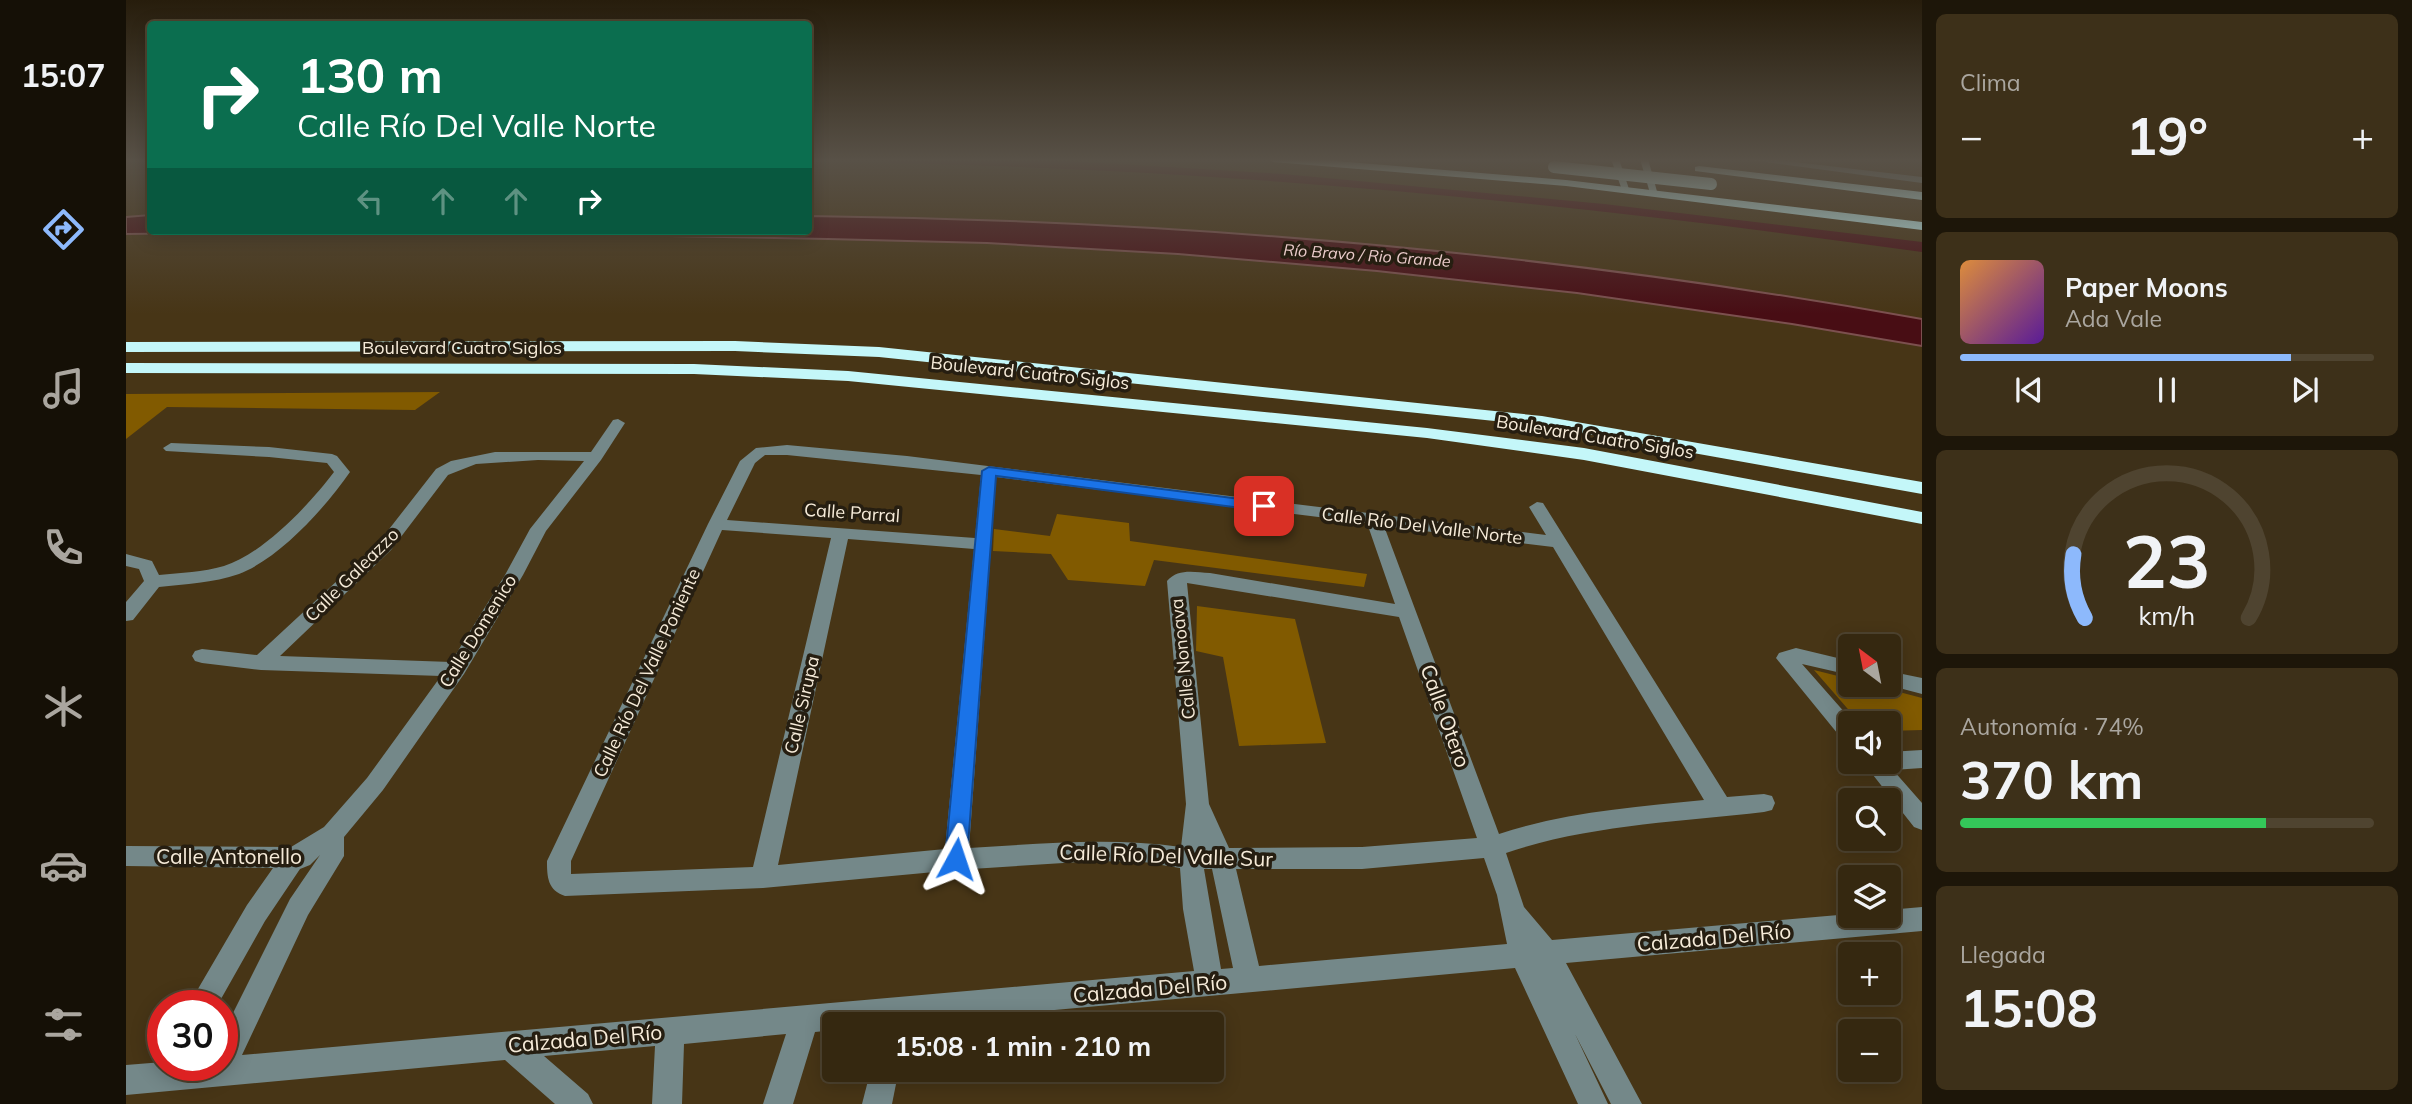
<!DOCTYPE html>
<html lang="es">
<head>
<meta charset="utf-8">
<style>
	:root { --surface:#352810; --page:#3d3019; --text:#f1f3f6; --muted:#aaa69f; --line:#4f4430; --accent:#8db9fc }
	body { margin:0; font-family:Mulish,sans-serif; background:var(--page); color:var(--text); height:100vh; display:flex; flex-direction:column; font-size:26px; white-space:nowrap }
	* { box-sizing:border-box; margin:0 }
	p { font-size:23px; color:var(--muted) }
	.icon { flex:none; width:38px; height:38px; fill:none; stroke:currentColor; stroke-width:2; stroke-linecap:round; stroke-linejoin:round }
	.map { position:relative; flex:1; overflow:hidden }
	.sheet { display:flex; flex-direction:column; gap:14px; padding:14px; background:#1d1609; width:490px }
	.sheet>* { flex:none }
	.banner { position:absolute; left:21px; top:21px; width:665px; height:214px; border-radius:7px; box-shadow:0 4px 18px #0003,0 0 0 2px var(--line); background:#0b6e4f; color:#fff; overflow:hidden }
	.needle { width:46px; rotate:328deg }
	.fabs { position:absolute; left:1712px; top:634px; display:grid; gap:14px }
	.fabs a { display:grid; place-items:center; width:63px; height:63px; border-radius:7px; background:var(--surface); box-shadow:0 4px 18px #0003,0 0 0 2px var(--line); font-size:35px }
	.speed { position:absolute; left:21px; top:990px; display:flex; gap:14px; font-size:35px; font-weight:700; text-align:center }
	.speed>* { display:grid; place-content:center; width:91px; height:91px; border-radius:50%; background:var(--surface); box-shadow:0 4px 18px #0003,0 0 0 2px var(--line); line-height:1 }
	.speed .limit { border:10px solid #d22; background:#fff; color:#111 }
	.pin { position:absolute; display:grid; place-items:center; width:60px; height:60px; color:#fff; margin:-30px; border-radius:14px; box-shadow:0 4px 10px #0006 }
	.me { position:absolute; width:77px; margin:-38px; rotate:5deg; stroke-linejoin:round; filter:drop-shadow(0 0 5px #0008) }
	.turn { display:flex; align-items:center; gap:24px; height:147px; padding:0 35px; font-size:32px }
	.turn .icon { width:91px; height:91px; stroke-width:2.5 }
	.turn b { display:block; font-size:49px; line-height:60px }
	.lanes { display:flex; align-items:center; height:66px; padding:0 35px; background:#0003; justify-content:center; gap:35px; direction:ltr }
	.lanes .off { opacity:.35 }
	.big { font-size:52px; font-weight:700; line-height:1.1 }
	.sheet .tile { flex:1; display:flex; flex-direction:column; justify-content:center; gap:10px; min-width:0; padding:0 24px; border-radius:10px; background:var(--page) }
	.sheet .dial { align-items:center; gap:0 }
	.dial svg { height:182px; overflow:visible; fill:none; stroke:var(--line); stroke-width:7; stroke-linecap:round; text-anchor:middle }
	.dial text { fill:var(--text); stroke:none }
	.song { display:flex; align-items:center; gap:21px }
	.cover { width:84px; height:84px; border-radius:10px; background:linear-gradient(135deg,hsl(30 70% 55%),hsl(270 70% 35%)) }
	.played { height:7px; border-radius:4px; background:linear-gradient(90deg,var(--accent) 80%,var(--line) 80%) }
	.keys { display:flex; justify-content:space-around; direction:ltr }
	.heat { display:flex; justify-content:space-between; align-items:center; font-size:38px; direction:ltr }
	.charge { height:10px; border-radius:5px; background:linear-gradient(90deg,#34c759 74%,var(--line) 0) }
	.trip { position:absolute; left:696px; top:1012px; width:402px; height:70px; border-radius:7px; background:var(--surface); box-shadow:0 4px 18px #0003,0 0 0 2px var(--line); font-weight:700; line-height:70px; text-align:center }
	main { display:flex; flex:1; min-height:0 }
	.tab-bar { display:flex; flex-direction:column; width:126px; justify-content:space-around; align-items:center; background:#151006; color:var(--muted) }
	.tab-bar .icon { width:49px; height:49px }
	.tab-bar .active { color:var(--accent) }
	.tab-bar b { font-size:32px; color:var(--text) }
	.map>svg:first-child { display:block }
	.green { fill:#815a00 }
	.water { fill:#480d14; stroke:#7c504f; stroke-width:2 }
	.lines { fill:none; stroke-linecap:round; stroke-linejoin:round }
	.canal { fill:#480d14; fill-rule:evenodd }
	.minor { fill:#748889; fill-rule:evenodd }
	.major { fill:#add8d9; fill-rule:evenodd }
	.highway { fill:#c4f7f9; fill-rule:evenodd }
	.highway-bridge { stroke:#c4f7f9; stroke-width:12 }
	.route { fill:#1a73e8; stroke:#114b97; stroke-width:2 }
	.labels { text-anchor:middle; stroke-width:7; stroke-linejoin:round; paint-order:stroke }
	.far-water-label { font-size:16px; font-style:italic; fill:#ebcccb; stroke:#261e11 }
	.street-label { font-size:18px; fill:#f6ebd9; stroke:#261e11 }
	.near-street-label { font-size:21px; fill:#f6ebd9; stroke:#261e11 }
</style>
</head>
<body>
<main>
<nav class="tab-bar">
<b>15:07</b>
<svg class="icon active" aria-label="directions" viewBox="0 0 24 24"><path d="M12 3l9 9-9 9-9-9zM9 14v-3h6M13 9l2 2-2 2"/></svg>
<svg class="icon" aria-label="music" viewBox="0 0 24 24"><path d="M9 18V5l10-2v13"/><circle cx="6" cy="18" r="3"/><circle cx="16" cy="16" r="3"/></svg>
<svg class="icon" aria-label="phone" viewBox="0 0 24 24"><path d="M5 4h4l2 5-3 2q2 4 5 5l2-3 5 2v4C11 20 4 13 5 4z"/></svg>
<svg class="icon" aria-label="climate" viewBox="0 0 24 24"><path d="M12 3v18M4 7l16 10M4 17L20 7"/></svg>
<svg class="icon" aria-label="car" viewBox="0 0 24 24"><path d="M5 17H2v-5l4-1 3-4h7l3 4 3 1v5h-3M9 17h6M6 11h13"/><circle cx="7" cy="17" r="2"/><circle cx="17" cy="17" r="2"/></svg>
<svg class="icon" aria-label="filters" viewBox="0 0 24 24"><path d="M4 7h16M4 17h16"/><circle cx="9" cy="7" r="2"/><circle cx="15" cy="17" r="2"/></svg>
</nav>
<div class="map">
<svg width="1796" height="1104" viewBox="0 0 1796 1104">
	<rect width="100%" height="100%" fill="#473516"/>
	<!-- green -->
	<g class="green">
		<path d="M314,392L289,410L41,407L0,439V394Z"/>
		<path d="M931,514L1003,523L1004,541L1241,574L1238,587L1028,560L1019,586L942,580L925,554L867,551L868,529L924,536Z"/>
		<path d="M1071,606L1169,619L1200,743L1113,746L1097,657L1070,651Z"/>
		<path d="M1688,670L1724,679V684H1743L1796,698V730L1762,731V723H1734Z"/>
	</g>
	<!-- water -->
	<path class="water" d="M24,215V231H682L683,216C1055,220 1429,253 1796,319V346L1666,324L1451,293L1251,271L1052,254L861,243L702,239L273,231L0,234V217Z"/>
	<g class="lines">
		<!-- canal -->
		<path class="canal" d="M758,159H908L1157,174L1478,204L1796,242V252C1455,204 1110,170 765,163Z"/>
		<!-- minor -->
		<g class="minor">
			<path d="M1617,159H1643L1796,177V183Z"/>
			<path d="M492,419L499,423L475,460L420,531L397,575L338,674L257,790L218,837V856L182,915L116,1055L1068,971L1057,909L1054,868L1018,862L969,861L830,870L637,888L439,896C422,890 421,878 421,861L582,524L614,461L630,448L661,445L781,456L1420,535L1403,507L1411,502L1417,503L1601,797L1638,794L1646,796L1649,803L1646,810L1638,812C1552,822 1462,825 1380,853L1398,907L1426,940L1724,914L1762,915V910L1796,907V931L1440,963L1516,1104H1485L1449,1034L1482,1104H1452L1389,968L776,1024H709V1030L689,1032L667,1104H637L660,1034L558,1044L556,1104H526L529,1046L418,1056L462,1094L467,1104H429L379,1060L0,1095V1065L37,1062V1066H96V1035L164,899L194,855L184,865L174,869L139,921L91,1006H62L121,905L147,868L0,866V846L165,847L198,827L241,778L315,676L135,670L76,663L69,661L66,656L69,651L76,649L131,655L253,542L310,469L325,461L369,452H465L487,420ZM639,455H661L855,475L849,538L601,520L629,463ZM412,460L458,461L404,529L379,575L325,662L154,656L265,550L322,475L350,464ZM870,477L1241,523L1269,604L1084,573C1068,572 1052,568 1041,581L1060,804L1055,847C984,837 914,844 843,848ZM1258,526L1427,547L1578,800C1508,807 1440,812 1373,834ZM596,530L705,538L627,867L445,874V861ZM722,539L848,549L819,849L652,865ZM1061,583L1273,617L1351,838L1236,847L1103,848L1083,804ZM1358,858L1371,895L1381,944L1133,966L1110,869H1236ZM1078,869H1086L1107,968L1095,969Z"/>
			<path d="M45,443L143,447L206,454L211,456L224,472C199,508 154,558 113,574C87,583 59,584 33,587L7,620L0,621V602L18,581L13,569L0,566V554L26,561L33,575C55,573 77,572 98,566C137,554 184,504 208,472L201,463L143,457L40,451L37,448Z"/>
			<path d="M1670,648L1724,661V675L1676,664L1728,723H1724V741L1716,739L1650,658L1653,653Z"/>
			<path d="M1762,671L1796,678V694L1758,684H1762Z"/>
			<path d="M1796,750V768L1767,770L1796,803V830L1788,827L1736,761H1762V752Z"/>
			<path d="M745,1069H773L766,1104H736Z"/>
		</g>
		<!-- major -->
		<g class="major">
			<path d="M1485,159H1493L1504,192L1496,190Z"/>
			<path d="M1514,159H1522L1532,195L1524,193Z"/>
		</g>
		<!-- highway -->
		<g class="highway">
			<path d="M1142,159H1186L1440,180L1796,222V230L1440,186L1147,162Z"/>
			<path d="M1573,166L1796,192V200L1569,171V167Z"/>
			<path d="M609,341L753,347L1416,416L1796,482V494L1416,426L753,357L609,351L0,352V342Z"/>
			<path d="M0,363L568,364L722,371L1301,428L1458,448L1796,512V524L1458,460L1301,438L722,381L568,374L0,373Z"/>
		</g>
		<!-- highway-bridge -->
		<path class="highway-bridge" d="M1428,167L1585,184"/>
	</g>
	<!-- sky -->
	<linearGradient id="sky" x2="0" y2="1"><stop stop-color="#271d0c"/><stop offset="0.51" stop-color="#585147"/><stop offset="1" stop-color="#585147" stop-opacity="0"/></linearGradient>
	<rect width="1796" height="314" fill="url(#sky)"/>
	<!-- route -->
	<path class="route" d="M863,467L1138,502L1145,506L1138,511L870,476L841,859L837,865L830,868L822,865L819,859L856,471Z"/>
	<g class="labels">
		<!-- far-water labels -->
		<g class="far-water-label">
			<text transform="translate(1241 255) rotate(4)" y="6">Río Bravo / Rio Grande</text>
		</g>
		<!-- street labels -->
		<g class="street-label">
			<text x="336" y="354">Boulevard Cuatro Siglos</text>
			<text transform="translate(904 373) rotate(6)" y="6">Boulevard Cuatro Siglos</text>
			<text transform="translate(1469 437) rotate(9)" y="6">Boulevard Cuatro Siglos</text>
			<text transform="translate(726 513) rotate(4)" y="6">Calle Parral</text>
			<text transform="translate(1296 526) rotate(7)" y="6">Calle Río Del Valle Norte</text>
			<text transform="translate(226 575) rotate(-45)" y="6">Calle Galeazzo</text>
			<text transform="translate(352 631) rotate(-58)" y="6">Calle Domenico</text>
			<text transform="translate(1057 659) rotate(-96)" y="6">Calle Nonoava</text>
			<text transform="translate(521 673) rotate(-65)" y="6">Calle Río Del Valle Poniente</text>
			<text transform="translate(676 705) rotate(-77)" y="6">Calle Sirupa</text>
		</g>
		<!-- near-street labels -->
		<g class="near-street-label">
			<text transform="translate(1319 716) rotate(70)" y="7">Calle Otero</text>
			<text transform="translate(1040 856) rotate(2)" y="7">Calle Río Del Valle Sur</text>
			<text x="103" y="864">Calle Antonello</text>
			<text transform="translate(1588 938) rotate(-5)" y="7">Calzada Del Río</text>
			<text transform="translate(1024 989) rotate(-5)" y="7">Calzada Del Río</text>
			<text transform="translate(459 1039) rotate(-5)" y="7">Calzada Del Río</text>
		</g>
	</g>
</svg>
<div class="fabs">
<a><svg class="needle" viewBox="-14 -14 28 28"><path d="M0-13l5 13h-10z" fill="#e53935"/><path d="M0 13l5-13h-10z" fill="#aaa69f"/></svg></a>
<a><svg class="icon" aria-label="sound" viewBox="0 0 24 24"><path d="M4 9h4l5-4v14l-5-4H4zM17 9q2 3 0 6"/></svg></a>
<a><svg class="icon" aria-label="search" viewBox="0 0 24 24"><circle cx="10" cy="10" r="6"/><path d="M15 15l6 6"/></svg></a>
<a><svg class="icon" aria-label="layers" viewBox="0 0 24 24"><path d="M12 4l9 5-9 5-9-5zM3 14l9 5 9-5"/></svg></a>
<a>+</a>
<a>−</a>
</div>
<div class="speed"><div class="limit">30</div></div>
<div class="pin" style="left:1138px;top:506px;background:#d93025"><svg class="icon" aria-label="arrive" viewBox="0 0 24 24"><path d="M6 21V4h12l-3 4 3 4H6"/></svg></div>
<svg class="me" style="left:830px;top:859px" viewBox="-20 -20 40 40"><path d="M0-17L14 15 0 8-14 15z" fill="#1a73e8" stroke="#fff" stroke-width="4"/></svg>
<div class="trip">15:08 · 1 min · 210 m</div>
<div class="banner">
<div class="turn"><svg class="icon" aria-label="right" viewBox="0 0 24 24"><path d="M7 20v-9h11M14 6l5 5-5 5"/></svg><div><b>130 m</b>Calle Río Del Valle Norte</div></div>
<div class="lanes"><svg class="icon off" aria-label="left" viewBox="0 0 24 24"><path d="M17 20v-9H6M10 6l-5 5 5 5"/></svg><svg class="icon off" aria-label="ahead" viewBox="0 0 24 24"><path d="M12 20V5M6 11l6-6 6 6"/></svg><svg class="icon off" aria-label="ahead" viewBox="0 0 24 24"><path d="M12 20V5M6 11l6-6 6 6"/></svg><svg class="icon" aria-label="right" viewBox="0 0 24 24"><path d="M7 20v-9h11M14 6l5 5-5 5"/></svg></div>
</div>
</div>
<section class="sheet">
<div class="tile"><p>Clima</p>
<div class="heat"><a>−</a><b class="big">19°</b><a>+</a></div>
</div>
<div class="tile">
<div class="song"><i class="cover"></i><div><b>Paper Moons</b><p>Ada Vale</p></div></div>
<div class="played"></div>
<div class="keys"><svg class="icon" aria-label="previous" viewBox="0 0 24 24"><path d="M18 5L8 12l10 7zM5 5v14"/></svg><svg class="icon" aria-label="pause" viewBox="0 0 24 24"><path d="M8 5v14M16 5v14"/></svg><svg class="icon" aria-label="next" viewBox="0 0 24 24"><path d="M6 5l10 7-10 7zM19 5v14"/></svg></div>
</div>
<div class="tile dial"><svg viewBox="0 0 100 80">
<path d="M14 69A42 42 0 1 1 86 69"/>
<path d="M14 69A42 42 0 0 1 9 41" stroke="#8db9fc"/>
<text x="50" y="56" font-size="32" font-weight="700">23</text>
<text x="50" y="72" font-size="11">km/h</text>
</svg></div>
<div class="tile"><p>Autonomía · 74%</p><b class="big">370 km</b><div class="charge"></div></div>
<div class="tile"><p>Llegada</p><b class="big">15:08</b></div>
</section>
</main>
</body>
</html>
